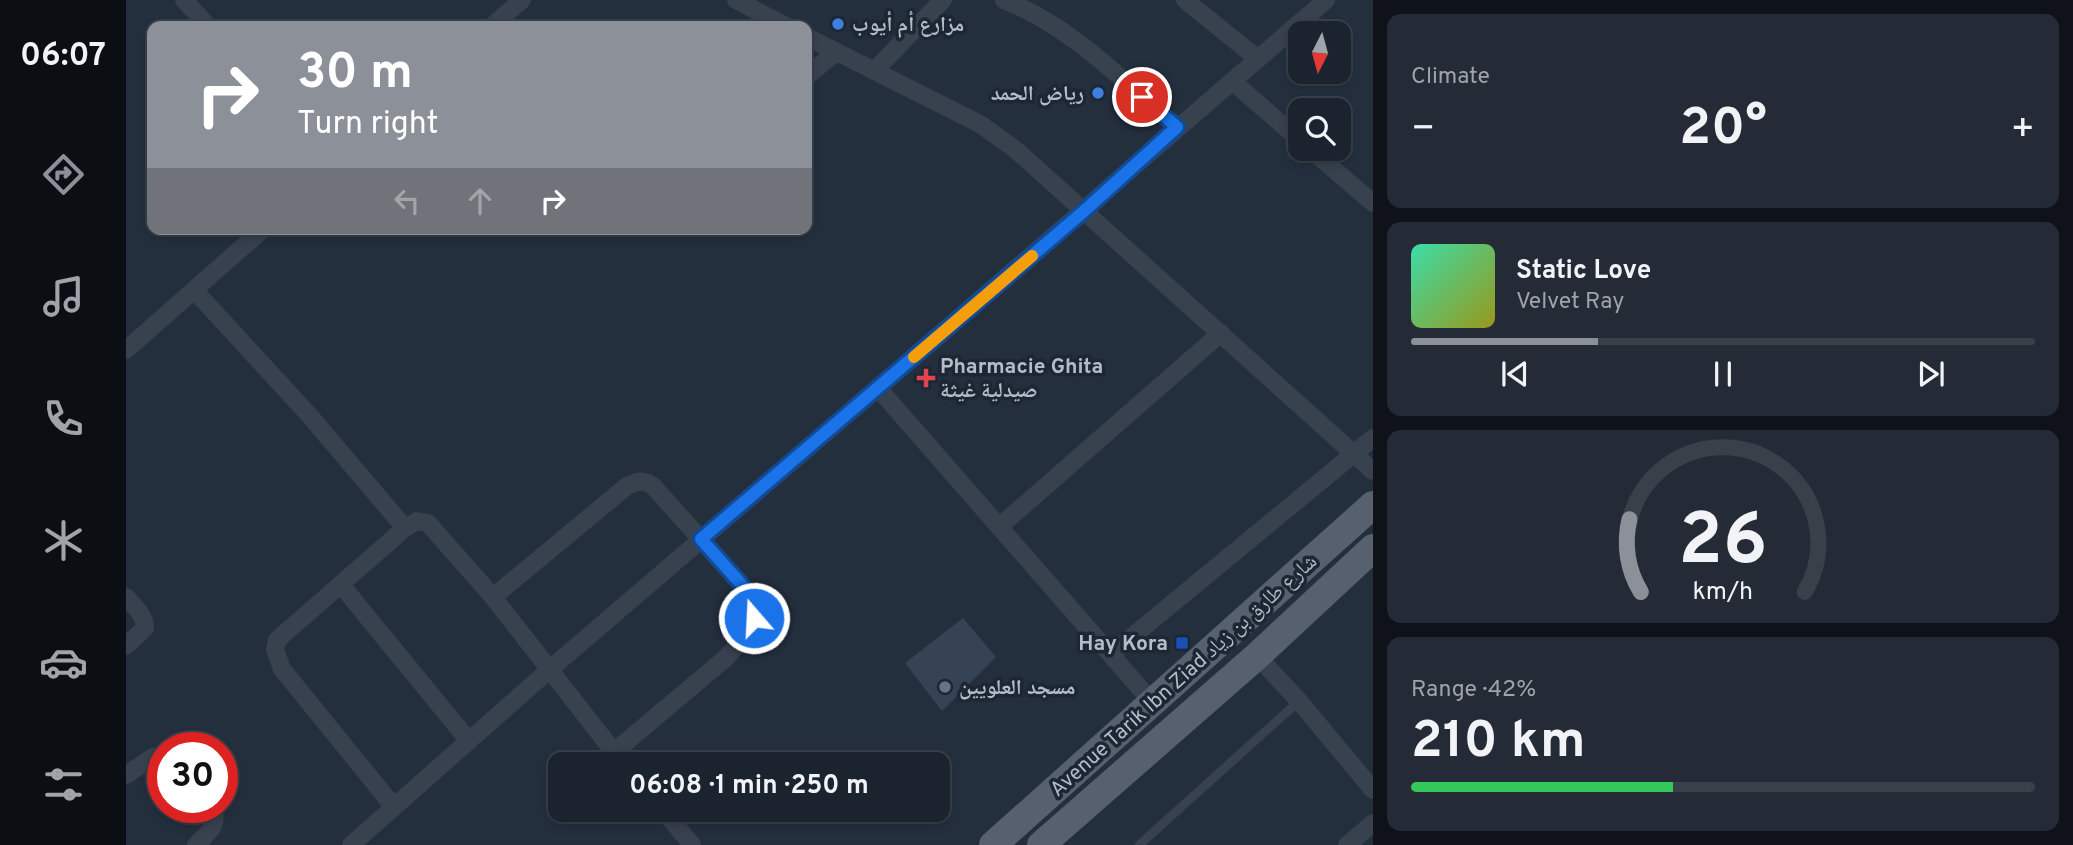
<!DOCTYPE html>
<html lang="en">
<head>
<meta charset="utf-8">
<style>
	:root { --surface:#1b232e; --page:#242b36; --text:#f1f3f6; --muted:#a0a4aa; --line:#39404a; --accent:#8c9099 }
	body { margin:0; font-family:Overpass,"Noto Naskh Arabic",sans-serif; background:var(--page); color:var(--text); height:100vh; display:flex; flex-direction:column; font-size:26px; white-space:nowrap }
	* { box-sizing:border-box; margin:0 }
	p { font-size:23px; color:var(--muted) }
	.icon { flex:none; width:38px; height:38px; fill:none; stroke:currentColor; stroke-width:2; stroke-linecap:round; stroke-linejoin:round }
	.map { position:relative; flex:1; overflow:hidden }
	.panel { display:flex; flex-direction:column; gap:14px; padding:14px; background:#0f1319; width:700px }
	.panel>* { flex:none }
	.banner { position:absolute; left:21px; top:21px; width:665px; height:214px; border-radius:14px; box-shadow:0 4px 10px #0003,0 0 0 2px var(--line); background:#8c9099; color:#fff; overflow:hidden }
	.needle { width:46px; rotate:186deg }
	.buttons { position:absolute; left:1162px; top:21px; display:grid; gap:14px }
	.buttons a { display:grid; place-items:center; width:63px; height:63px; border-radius:14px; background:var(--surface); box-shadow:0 4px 10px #0003,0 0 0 2px var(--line); font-size:35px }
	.speed { position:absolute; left:21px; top:732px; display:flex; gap:14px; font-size:35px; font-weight:700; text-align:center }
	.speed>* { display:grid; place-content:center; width:91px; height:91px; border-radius:50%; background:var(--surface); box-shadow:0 4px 10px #0003,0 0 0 2px var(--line); line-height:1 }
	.speed .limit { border:10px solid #d22; background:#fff; color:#111 }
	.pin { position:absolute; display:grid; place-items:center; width:60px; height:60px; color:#fff; margin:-30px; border:4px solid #fff; border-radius:50%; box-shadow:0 2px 7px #0007 }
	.me { position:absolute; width:77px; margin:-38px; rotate:341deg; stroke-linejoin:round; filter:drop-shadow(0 0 5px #0008) }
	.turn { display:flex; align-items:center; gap:24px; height:147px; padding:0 35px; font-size:32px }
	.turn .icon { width:91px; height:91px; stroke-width:2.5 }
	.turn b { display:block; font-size:49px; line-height:60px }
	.lanes { display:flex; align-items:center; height:66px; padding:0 35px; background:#0003; justify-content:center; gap:35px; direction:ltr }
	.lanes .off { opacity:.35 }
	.big { font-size:52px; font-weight:700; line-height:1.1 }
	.panel .widget { flex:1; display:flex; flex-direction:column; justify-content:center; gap:10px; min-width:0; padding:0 24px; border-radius:14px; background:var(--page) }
	.panel .dial { align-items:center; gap:0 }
	.dial svg { height:182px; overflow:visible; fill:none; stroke:var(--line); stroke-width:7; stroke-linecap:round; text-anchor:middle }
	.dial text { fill:var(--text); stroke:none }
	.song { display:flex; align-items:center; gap:21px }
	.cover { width:84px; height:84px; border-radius:10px; background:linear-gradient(135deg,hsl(160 70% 55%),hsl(60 70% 35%)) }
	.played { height:7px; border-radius:4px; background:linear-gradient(90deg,var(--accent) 30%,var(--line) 30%) }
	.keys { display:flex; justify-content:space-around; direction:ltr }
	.heat { display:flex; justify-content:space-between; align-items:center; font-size:38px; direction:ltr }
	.charge { height:10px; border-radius:5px; background:linear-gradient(90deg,#34c759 42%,var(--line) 0) }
	.trip { position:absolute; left:422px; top:752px; width:402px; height:70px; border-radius:14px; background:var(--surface); box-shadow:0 4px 10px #0003,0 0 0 2px var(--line); font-weight:700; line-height:70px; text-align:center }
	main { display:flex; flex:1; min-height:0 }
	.menu { display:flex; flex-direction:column; width:126px; justify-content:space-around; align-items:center; background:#0b0e12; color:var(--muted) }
	.menu .icon { width:49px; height:49px }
	.menu .on { color:var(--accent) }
	.menu b { font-size:32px; color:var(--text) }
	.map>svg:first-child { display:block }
	.building { fill:#364354 }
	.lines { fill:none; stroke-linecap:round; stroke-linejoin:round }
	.lane { stroke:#38414e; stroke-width:9 }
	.street { stroke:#38414e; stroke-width:18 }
	.primary { stroke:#56606e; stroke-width:28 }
	.route-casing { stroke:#114b97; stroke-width:18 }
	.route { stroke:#1a73e8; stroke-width:12 }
	.slow { stroke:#f59e0b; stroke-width:12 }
	.shop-dot { fill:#3f7fe0; stroke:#1d2633; stroke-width:2.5 }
	.health-dot { fill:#e0444e; stroke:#1d2633; stroke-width:2.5 }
	.transit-dot { fill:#1a4fb4; stroke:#1d2633; stroke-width:2.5 }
	.worship-dot { fill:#6b7280; stroke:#1d2633; stroke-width:2.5 }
	.labels { text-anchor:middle; stroke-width:7; stroke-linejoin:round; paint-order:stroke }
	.poi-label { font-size:21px; font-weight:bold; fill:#b4bcc9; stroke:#1d2633; text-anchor:start }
	.street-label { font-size:21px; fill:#b4bcc9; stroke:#1d2633 }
</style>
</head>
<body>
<main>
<nav class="menu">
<b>06:07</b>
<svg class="icon on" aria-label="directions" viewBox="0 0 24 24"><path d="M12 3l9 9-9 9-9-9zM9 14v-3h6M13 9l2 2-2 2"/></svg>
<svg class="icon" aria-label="music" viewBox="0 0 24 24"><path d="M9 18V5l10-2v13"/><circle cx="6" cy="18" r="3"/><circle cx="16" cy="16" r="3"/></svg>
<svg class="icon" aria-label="phone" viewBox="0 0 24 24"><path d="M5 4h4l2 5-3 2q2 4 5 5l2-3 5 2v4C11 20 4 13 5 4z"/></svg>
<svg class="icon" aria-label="climate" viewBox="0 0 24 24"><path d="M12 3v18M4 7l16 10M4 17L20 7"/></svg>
<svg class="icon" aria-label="car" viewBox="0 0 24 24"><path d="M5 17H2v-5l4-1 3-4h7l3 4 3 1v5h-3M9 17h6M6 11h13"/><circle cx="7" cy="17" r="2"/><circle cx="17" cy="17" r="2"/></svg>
<svg class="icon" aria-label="filters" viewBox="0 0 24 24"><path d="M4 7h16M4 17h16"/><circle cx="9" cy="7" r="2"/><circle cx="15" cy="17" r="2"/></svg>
</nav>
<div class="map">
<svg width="1247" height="845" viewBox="0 0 1247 845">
	<rect width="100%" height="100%" fill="#242f3e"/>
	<!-- building -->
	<path class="building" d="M837,618L870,657L816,711L779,663Z"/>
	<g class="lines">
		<!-- lane -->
		<path class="lane" d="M1013,845L1173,701"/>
		<!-- street -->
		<g class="street">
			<path d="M58,0L82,26"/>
			<path d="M610,0L660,26"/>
			<path d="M878,0C945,26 997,81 1051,127"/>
			<path d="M1059,0L1132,59"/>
			<path d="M366,26L396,0"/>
			<path d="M681,37L854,124L890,150L1247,471"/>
			<path d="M748,71L817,0"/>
			<path d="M681,76L710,52"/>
			<path d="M1107,82L1174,140"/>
			<path d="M1184,149L1247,203"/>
			<path d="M68,290L183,415L279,528"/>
			<path d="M0,350L137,229"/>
			<path d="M873,527L1095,333"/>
			<path d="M216,586L343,741"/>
			<path d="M0,597C8,606 19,615 19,628L0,646"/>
			<path d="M367,597L501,486C511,481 517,479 527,486L624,594L629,606L628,618L623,631L601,657L488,752"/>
			<path d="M985,654L1247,438"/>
			<path d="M1131,656L1173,701L1247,790"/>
			<path d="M1027,703L752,388L1200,0"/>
			<path d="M0,775L27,757L37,755"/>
			<path d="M268,807L156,669L149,650L151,640L279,528L291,521L302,523L367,597L498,765"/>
			<path d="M537,810L566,845"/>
			<path d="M70,845C82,833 95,824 85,807"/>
			<path d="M225,845L423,670L752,388"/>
			<path d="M1221,845L1247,823"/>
		</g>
		<!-- primary -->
		<g class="primary">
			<path d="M867,845L1247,505"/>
			<path d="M915,845L1131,656L1247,548"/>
		</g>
	</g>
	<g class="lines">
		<defs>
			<path id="route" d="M628,618L629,606L624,594L575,539L957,212L1051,127L1016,97"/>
		</defs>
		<!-- route casing -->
		<use href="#route" class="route-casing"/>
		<!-- route -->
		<use href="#route" class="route"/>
		<!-- slow -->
		<path class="slow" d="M788,357L906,256"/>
	</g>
	<!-- markers -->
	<g class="shop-dot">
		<circle cx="712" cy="24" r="7"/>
		<circle cx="972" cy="93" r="7"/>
	</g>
	<path class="health-dot" d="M796.5 367.5h7v7h7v7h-7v7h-7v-7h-7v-7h7z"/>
	<rect class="transit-dot" x="1049" y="636" width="14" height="14" rx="3.5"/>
	<circle class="worship-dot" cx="819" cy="687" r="7"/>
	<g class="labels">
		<!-- poi labels -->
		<g class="poi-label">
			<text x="726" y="31">مزارع أم أيوب</text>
			<text x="958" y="100" text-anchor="end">رياض الحمد</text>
			<text x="814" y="373">Pharmacie Ghita<tspan x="814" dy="24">صيدلية غيثة</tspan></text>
			<text x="1042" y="650" text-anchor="end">Hay Kora</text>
			<text x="833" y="694">مسجد العلويين</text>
		</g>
		<!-- street labels -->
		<g class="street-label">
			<text transform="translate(1057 675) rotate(-42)" y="7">Avenue Tarik Ibn Ziad شارع طارق بن زياد</text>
		</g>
	</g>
</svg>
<div class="buttons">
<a><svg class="needle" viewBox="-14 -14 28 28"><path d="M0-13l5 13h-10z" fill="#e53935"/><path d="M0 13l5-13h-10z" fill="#a0a4aa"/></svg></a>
<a><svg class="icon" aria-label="search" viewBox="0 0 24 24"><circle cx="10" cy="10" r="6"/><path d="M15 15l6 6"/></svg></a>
</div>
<div class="speed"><div class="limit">30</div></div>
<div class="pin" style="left:1016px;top:97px;background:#d93025"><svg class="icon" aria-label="arrive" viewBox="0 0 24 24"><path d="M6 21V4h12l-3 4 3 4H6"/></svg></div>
<svg class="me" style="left:628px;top:618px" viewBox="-20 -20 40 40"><circle r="17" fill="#1a73e8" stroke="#fff" stroke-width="3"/><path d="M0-11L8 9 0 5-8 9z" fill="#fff"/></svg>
<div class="trip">06:08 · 1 min · 250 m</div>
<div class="banner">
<div class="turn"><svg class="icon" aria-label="right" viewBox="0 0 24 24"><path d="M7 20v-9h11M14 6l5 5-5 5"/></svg><div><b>30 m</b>Turn right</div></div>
<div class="lanes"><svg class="icon off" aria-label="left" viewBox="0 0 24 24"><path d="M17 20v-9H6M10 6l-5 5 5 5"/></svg><svg class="icon off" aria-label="ahead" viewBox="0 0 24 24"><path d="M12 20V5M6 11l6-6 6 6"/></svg><svg class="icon" aria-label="right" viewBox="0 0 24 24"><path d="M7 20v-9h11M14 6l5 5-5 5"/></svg></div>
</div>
</div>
<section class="panel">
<div class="widget"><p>Climate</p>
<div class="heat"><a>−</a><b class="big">20°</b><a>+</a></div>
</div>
<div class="widget">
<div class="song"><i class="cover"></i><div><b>Static Love</b><p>Velvet Ray</p></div></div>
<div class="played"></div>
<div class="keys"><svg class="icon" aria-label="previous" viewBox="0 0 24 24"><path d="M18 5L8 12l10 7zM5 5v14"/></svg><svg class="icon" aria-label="pause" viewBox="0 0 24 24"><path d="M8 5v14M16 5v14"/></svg><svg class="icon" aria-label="next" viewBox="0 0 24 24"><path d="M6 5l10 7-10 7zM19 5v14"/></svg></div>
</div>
<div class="widget dial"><svg viewBox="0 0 100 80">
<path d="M14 69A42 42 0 1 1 86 69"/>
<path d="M14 69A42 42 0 0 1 9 37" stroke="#8c9099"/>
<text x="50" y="56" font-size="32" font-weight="700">26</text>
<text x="50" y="72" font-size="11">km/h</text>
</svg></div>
<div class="widget"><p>Range · 42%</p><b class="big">210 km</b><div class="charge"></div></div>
</section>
</main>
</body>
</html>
